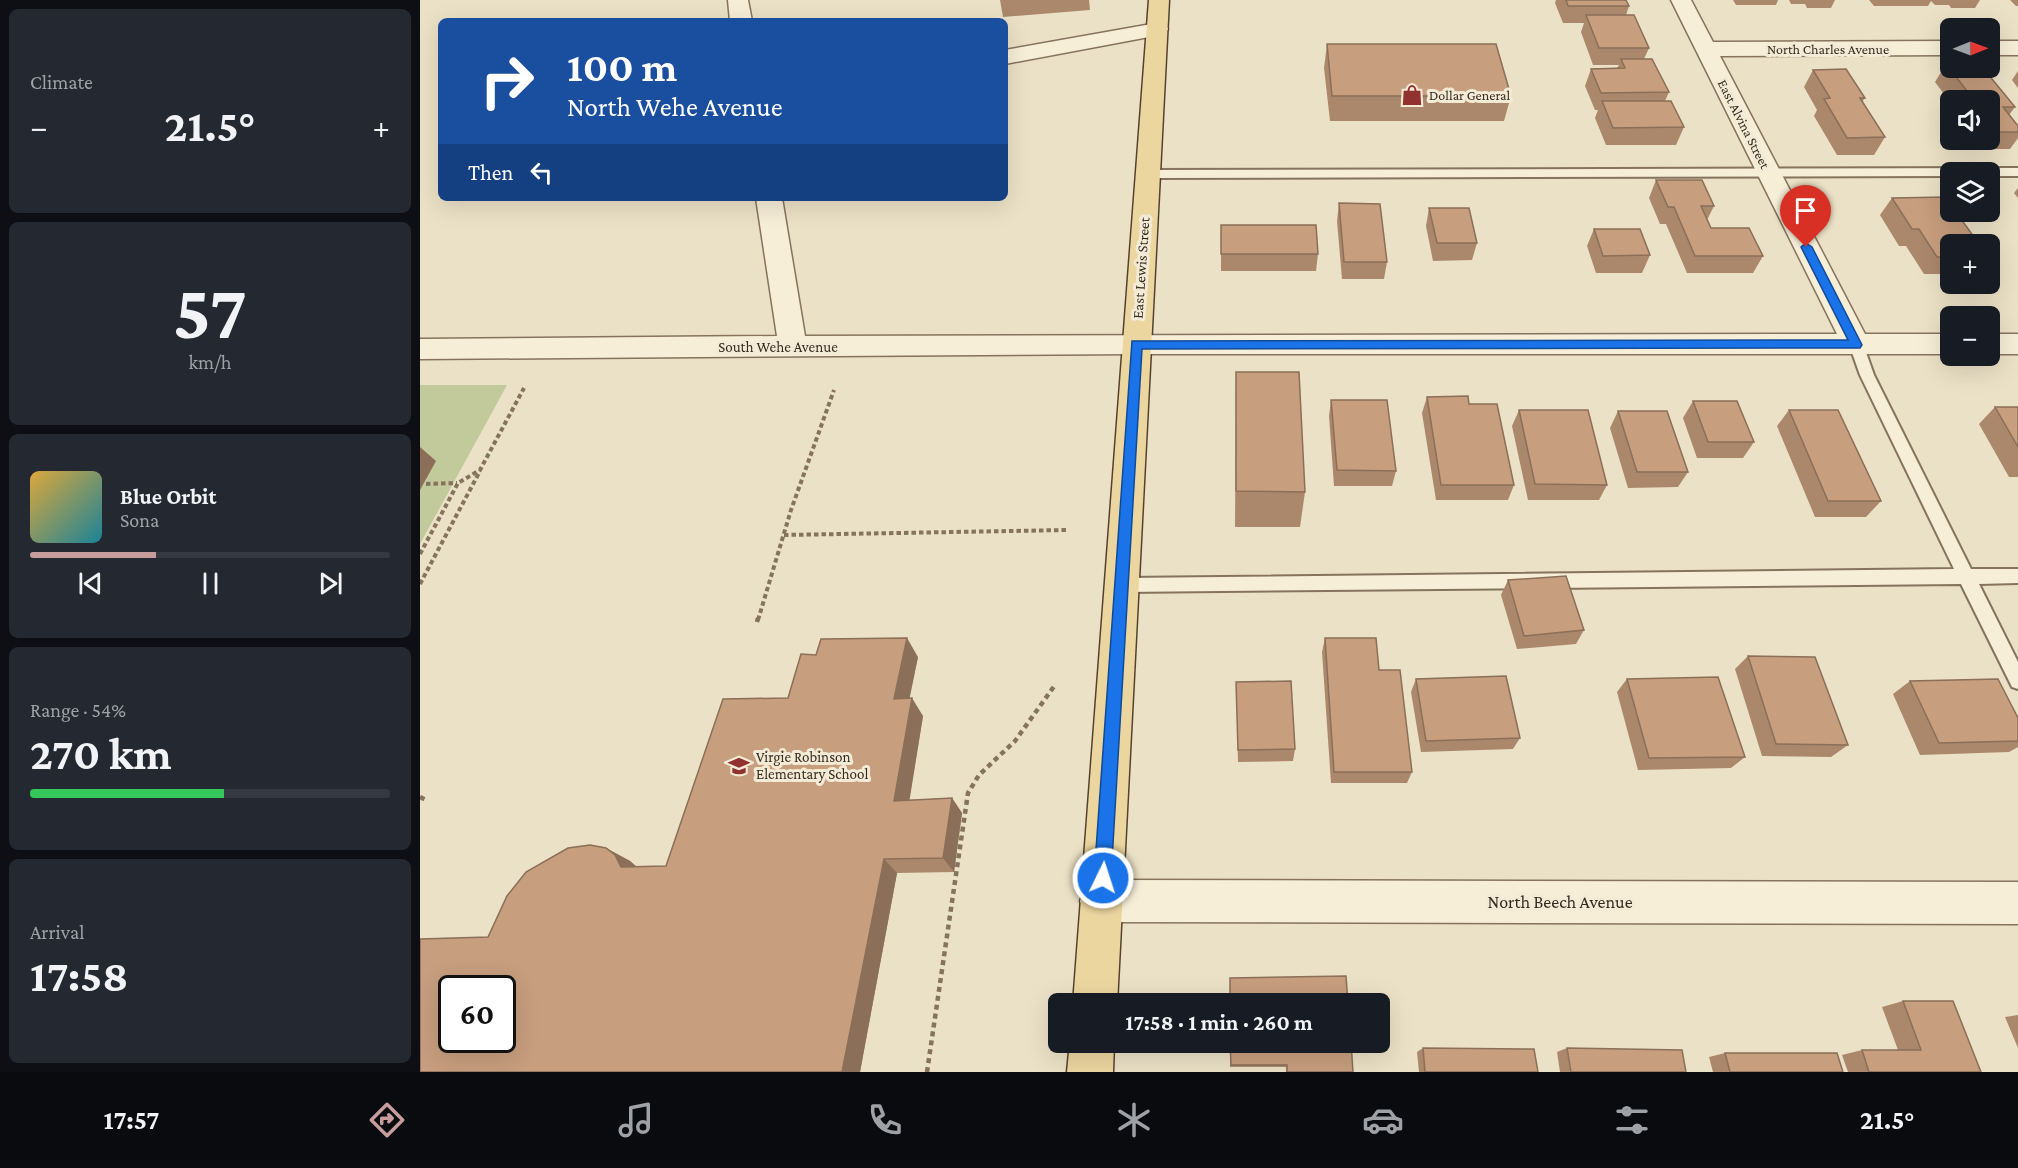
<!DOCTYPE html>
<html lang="en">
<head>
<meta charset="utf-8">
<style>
	:root { --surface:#171b24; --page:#242831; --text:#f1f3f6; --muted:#9ea1a6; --line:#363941; --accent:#c69c9d }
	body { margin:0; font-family:"Crimson Pro",serif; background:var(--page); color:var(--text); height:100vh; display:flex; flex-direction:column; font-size:22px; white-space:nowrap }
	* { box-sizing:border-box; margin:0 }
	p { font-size:20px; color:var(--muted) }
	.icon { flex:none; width:33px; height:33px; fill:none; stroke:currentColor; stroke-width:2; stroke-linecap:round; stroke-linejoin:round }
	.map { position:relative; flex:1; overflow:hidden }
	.drawer { display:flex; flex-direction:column; gap:9px; padding:9px; background:#0d0f14; width:420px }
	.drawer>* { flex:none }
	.guide { position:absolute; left:18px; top:18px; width:570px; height:183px; border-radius:9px; box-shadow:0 6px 24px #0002; background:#1a4fa0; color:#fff; overflow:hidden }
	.needle { width:39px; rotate:89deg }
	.fabs { position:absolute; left:1520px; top:18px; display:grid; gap:12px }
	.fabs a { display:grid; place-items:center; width:60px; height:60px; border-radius:9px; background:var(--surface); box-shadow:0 6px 24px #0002; font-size:30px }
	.speed { position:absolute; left:18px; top:975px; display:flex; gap:12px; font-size:30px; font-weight:700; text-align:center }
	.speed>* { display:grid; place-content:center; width:78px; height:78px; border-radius:50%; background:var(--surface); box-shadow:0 6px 24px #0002; line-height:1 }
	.speed .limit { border:3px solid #111; border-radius:9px; background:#fff; color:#111 }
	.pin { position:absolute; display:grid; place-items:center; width:51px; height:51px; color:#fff; margin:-62px -26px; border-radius:50% 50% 50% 0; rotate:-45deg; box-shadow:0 0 6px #0007 }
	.pin .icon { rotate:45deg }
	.me { position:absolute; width:66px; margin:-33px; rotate:4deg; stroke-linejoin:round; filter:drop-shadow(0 0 4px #0008) }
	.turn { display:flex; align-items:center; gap:21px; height:126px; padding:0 30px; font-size:27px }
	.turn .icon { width:78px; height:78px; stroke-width:2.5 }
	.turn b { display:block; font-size:42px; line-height:51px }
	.then { display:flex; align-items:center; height:57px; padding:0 30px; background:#0003; gap:12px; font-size:22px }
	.big { font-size:45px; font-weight:700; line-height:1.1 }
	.drawer .tile { flex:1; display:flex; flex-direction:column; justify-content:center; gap:9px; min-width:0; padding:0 21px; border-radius:9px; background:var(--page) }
	.drawer .dial { align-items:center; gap:0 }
	.dial b { font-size:78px; line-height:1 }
	.song { display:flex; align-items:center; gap:18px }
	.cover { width:72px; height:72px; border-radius:9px; background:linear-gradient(135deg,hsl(40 70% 55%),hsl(190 70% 35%)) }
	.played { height:6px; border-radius:3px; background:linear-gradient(90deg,var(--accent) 35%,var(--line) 35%) }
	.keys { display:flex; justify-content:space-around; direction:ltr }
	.heat { display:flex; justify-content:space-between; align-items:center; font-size:33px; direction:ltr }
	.charge { height:9px; border-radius:4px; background:linear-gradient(90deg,#34c759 54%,var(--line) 0) }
	.trip { position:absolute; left:628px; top:993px; width:342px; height:60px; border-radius:9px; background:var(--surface); box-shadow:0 6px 24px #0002; font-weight:700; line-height:60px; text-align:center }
	.menu { display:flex; height:96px; justify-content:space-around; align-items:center; background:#090b0e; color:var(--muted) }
	.menu .icon { width:42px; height:42px }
	.menu .selected { color:var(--accent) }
	.menu b { font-size:27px; color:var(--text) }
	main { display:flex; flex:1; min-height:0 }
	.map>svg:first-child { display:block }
	.green { fill:#c2c99a }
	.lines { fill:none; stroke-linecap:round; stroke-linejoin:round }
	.service-casing { stroke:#85735d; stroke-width:4 }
	.minor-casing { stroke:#85735d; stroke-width:3 }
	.primary-casing { stroke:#544230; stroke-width:3 }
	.path-far1 { stroke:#85735d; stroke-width:4; stroke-dasharray:4.5 3; stroke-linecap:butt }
	.path { stroke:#85735d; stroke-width:4.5; stroke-dasharray:5 4; stroke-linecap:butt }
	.service { fill:#f7eed8; fill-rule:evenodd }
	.minor { fill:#f7eed8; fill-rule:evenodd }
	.primary { fill:#ecd6a0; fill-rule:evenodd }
	.wall { fill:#ab886c }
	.shaded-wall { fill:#8b6f58 }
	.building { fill:#c79e7e; stroke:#8b6f58; stroke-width:1.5; fill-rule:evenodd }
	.route { fill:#1a73e8; stroke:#114b97; stroke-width:1.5 }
	.labels { text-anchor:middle; stroke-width:6; stroke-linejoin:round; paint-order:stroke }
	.far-street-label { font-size:14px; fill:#372b20; stroke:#f3ebd5 }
	.far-poi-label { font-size:14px; fill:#372b20; stroke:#f3ebd5; text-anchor:start }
	.street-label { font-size:15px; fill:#372b20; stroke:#f3ebd5 }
	.poi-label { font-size:15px; fill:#372b20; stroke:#f3ebd5; text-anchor:start }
	.near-street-label { font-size:18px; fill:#372b20; stroke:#f3ebd5 }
</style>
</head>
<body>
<main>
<section class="drawer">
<div class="tile"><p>Climate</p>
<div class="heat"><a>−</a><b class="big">21.5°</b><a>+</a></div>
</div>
<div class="tile dial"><b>57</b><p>km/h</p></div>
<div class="tile">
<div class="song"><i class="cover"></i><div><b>Blue Orbit</b><p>Sona</p></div></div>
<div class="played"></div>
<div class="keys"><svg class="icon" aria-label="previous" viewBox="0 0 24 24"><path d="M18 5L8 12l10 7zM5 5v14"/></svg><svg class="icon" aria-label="pause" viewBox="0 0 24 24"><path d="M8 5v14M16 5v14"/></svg><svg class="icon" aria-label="next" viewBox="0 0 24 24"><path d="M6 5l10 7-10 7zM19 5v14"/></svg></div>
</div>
<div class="tile"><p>Range · 54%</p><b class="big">270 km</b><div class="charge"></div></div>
<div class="tile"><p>Arrival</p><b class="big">17:58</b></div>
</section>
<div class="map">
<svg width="1598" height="1072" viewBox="0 0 1598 1072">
	<rect width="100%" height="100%" fill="#ebe1c6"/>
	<!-- green -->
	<path class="green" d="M0,385H87L0,544Z"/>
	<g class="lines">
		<defs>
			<g id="service">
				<path d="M1598,168V176H1569V172H1530V176L727,178L721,174L727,170Z"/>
				<path d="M1436,339L1443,344L1454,375L1551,569H1598V583L1559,584L1598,662V689L1592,687L1541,584L703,592L697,590L694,585L697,580L703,578L1534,569L1440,375L1429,344Z"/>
			</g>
			<g id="minor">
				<path d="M308,0H328L332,21H310Z"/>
				<path d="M1251,0H1271L1293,42L1530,41V55L1300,56L1445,334H1530V354H716L0,359V339L357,336L336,198H362L385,336L1417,334Z"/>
				<path d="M737,23L745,24L748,29L745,34L585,64V50Z"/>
				<rect x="1569" y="41" width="29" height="14"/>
				<rect x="1569" y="334" width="29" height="20"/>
				<path d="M681,880L1598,882V924L681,922L666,916L660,901L666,886Z"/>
			</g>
			<g id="primary">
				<path d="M729,0H749L697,1004H653Z"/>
				<path d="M650,1042H694L693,1072H647Z"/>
			</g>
		</defs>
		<!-- service casing -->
		<use href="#service" class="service-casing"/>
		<!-- minor casing -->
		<use href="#minor" class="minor-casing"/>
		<!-- primary casing -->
		<use href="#primary" class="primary-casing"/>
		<!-- path-far1 -->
		<g class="path-far1">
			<path d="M6,484L37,483"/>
			<path d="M364,535L647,530"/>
			<path d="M0,554L38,483L60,470L104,388"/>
			<path d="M0,584L60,471"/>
			<path d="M338,620L371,510L414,390"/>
		</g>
		<!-- path -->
		<g class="path">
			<path d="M337,622L338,618"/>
			<path d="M0,797L8,801"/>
			<path d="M507,1072L548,793L559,775L595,741L635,685"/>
		</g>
		<!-- service -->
		<use href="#service" class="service"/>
		<!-- minor -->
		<use href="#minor" class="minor"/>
		<!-- primary -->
		<use href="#primary" class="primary"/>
	</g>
	<!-- wall -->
	<g class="wall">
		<path d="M580,0H669L670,10L583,17Z"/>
		<path d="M1136,0H1206L1209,6L1206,15L1229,48L1224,59L1249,92L1245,101L1264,127L1256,145H1186L1175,118L1178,110H1175L1165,86L1171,69L1197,68L1199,65H1173L1161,32L1164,23H1143L1135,3Z"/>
		<path d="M1313,0H1358L1356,5H1316Z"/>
		<path d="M1369,0H1422H1415L1411,8H1387L1385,4H1371Z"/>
		<path d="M1449,0H1564H1560L1555,8H1531L1529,5H1515L1511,1L1508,6H1454Z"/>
		<path d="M1590,0H1598V6H1596Z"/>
		<path d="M907,44L1091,96L1084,121H910L904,68Z"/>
		<path d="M1526,64L1595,107L1589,115L1598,126V138L1590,149H1561L1554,140H1569V100H1530V102L1515,82Z"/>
		<path d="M1393,70L1445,98L1442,102L1465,137L1454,155H1417L1394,116L1397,110L1384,87Z"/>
		<path d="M1598,71V88L1592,80Z"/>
		<path d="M1236,180L1294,206L1287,220L1291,228L1343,256L1333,273H1267L1246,224H1240L1229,198Z"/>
		<path d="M1598,188V198L1594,193Z"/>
		<path d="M1472,198L1530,244V274H1504L1486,246H1479L1460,215Z"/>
		<path d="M919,203L967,262L964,279H922L917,221Z"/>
		<path d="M1009,208L1057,243L1052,260L1013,261L1006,226Z"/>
		<path d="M801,225L898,254L896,271H801Z"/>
		<path d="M1174,229L1230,255L1222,273H1176L1167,246Z"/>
		<path d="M816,372L885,492L880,527H815Z"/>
		<path d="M1007,397L1049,404L1094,485L1088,500H1016L1002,413Z"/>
		<path d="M911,400L976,471L972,486H914L909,416Z"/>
		<path d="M1273,401L1334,442L1323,458H1277L1263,418Z"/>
		<path d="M1575,407H1598V477H1589L1559,424Z"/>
		<path d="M1099,410L1187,485L1179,500H1108L1092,426Z"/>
		<path d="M1369,410L1461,501L1446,517H1395L1357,426Z"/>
		<path d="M1198,411L1268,472L1258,487L1208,488L1190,428Z"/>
		<path d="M1088,580L1164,630L1156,644L1097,649L1081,595Z"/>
		<path d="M905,638L959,670L992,772L987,783H911L902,652Z"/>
		<path d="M396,655L498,657L489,698L503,716L489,800L532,798L542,813L534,872L477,873L440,1072H0L68,937L186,848L210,861L217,867L246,866L368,698Z"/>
		<path d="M1328,656L1428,745L1411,757L1342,756L1315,669Z"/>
		<path d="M996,679L1100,738L1093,749L1001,752L991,692Z"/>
		<path d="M1207,679L1325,757L1311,768L1218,770L1197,692Z"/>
		<path d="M1490,681L1598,718V747L1589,752L1500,755L1473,694Z"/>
		<path d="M816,682L875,749L873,761L818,762Z"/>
		<path d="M1483,1001L1561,1072H1428L1422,1055L1442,1050H1478L1462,1007Z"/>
		<path d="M1598,1015V1048L1585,1017Z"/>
		<path d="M810,1042L933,1072H866V1067H810Z"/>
		<path d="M1003,1048L1118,1072H999L997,1052Z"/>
		<path d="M1147,1048L1266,1072H1140L1137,1052Z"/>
		<path d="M1305,1053L1423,1072H1293L1289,1057Z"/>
	</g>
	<!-- shaded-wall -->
	<g class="shaded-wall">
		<path d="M0,447L16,461L0,490Z"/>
		<path d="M487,638L498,657L486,716L474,699Z"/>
		<path d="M492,698L503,716L487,816L474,801Z"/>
		<path d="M532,798L542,813L534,872L523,858Z"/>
		<path d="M186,848L210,861L219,869L201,867Z"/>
		<path d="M464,859L477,873L440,1072H422Z"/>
	</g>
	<!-- building -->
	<g class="building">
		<path d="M1146,0H1206L1209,6H1148Z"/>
		<path d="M1166,15H1214L1229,48H1179Z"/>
		<path d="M907,44H1076L1091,96H912Z"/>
		<path d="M1201,59H1232L1249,92L1181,93L1171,69L1205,68Z"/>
		<path d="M1526,64H1530V68H1563L1595,107H1583L1598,126V132H1574L1569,126V100H1554Z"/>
		<path d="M1426,69L1445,98H1440L1465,137L1427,138L1404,99L1410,98L1393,70Z"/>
		<path d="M1182,101H1251L1264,127L1193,128Z"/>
		<path d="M1236,180H1282L1294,206H1281L1291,228H1329L1343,256H1275L1254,207H1248Z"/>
		<path d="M1526,197L1530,203V212H1536L1559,244H1530V257H1517L1499,229H1492L1472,198Z"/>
		<path d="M919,203L960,204L967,262H924Z"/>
		<path d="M1009,208H1049L1057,243H1017Z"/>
		<path d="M801,225H896L898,254H801Z"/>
		<path d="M1174,229H1220L1230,255L1183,256Z"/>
		<path d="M816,372H879L885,492L816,491Z"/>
		<path d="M1048,396L1049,404H1077L1094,485H1021L1007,397Z"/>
		<path d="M911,400H967L976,471L917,470Z"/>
		<path d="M1273,401H1317L1334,442H1288Z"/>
		<path d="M1575,407H1598V447Z"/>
		<path d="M1099,410H1168L1187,485L1115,484Z"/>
		<path d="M1369,410H1418L1461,501H1408Z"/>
		<path d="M1198,411H1247L1268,472H1217Z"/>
		<path d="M1146,576L1164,630L1104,636L1088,580Z"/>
		<path d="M487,638L474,699L492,698L474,801L532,798L523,858L464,859L422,1072H0V939L68,937L87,896L106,872L148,848L170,845L186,848L195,855L201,867L246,866L303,699L368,698L381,654L396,655L401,639ZM32,988H82V1040H32Z"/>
		<path d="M905,638H956L959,670H980L992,772H914Z"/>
		<path d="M1328,656L1395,657L1428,745L1356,744Z"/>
		<path d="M1086,676L1100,738L1006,741L996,679Z"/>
		<path d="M1298,677L1325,757L1229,758L1207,679Z"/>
		<path d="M1578,679L1598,718V741L1519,743L1490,681Z"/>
		<path d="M871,681L875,749L818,750L816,682Z"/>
		<path d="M926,976L928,1004H810V978Z"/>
		<path d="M1483,1001H1533L1561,1072H1449L1442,1050H1501Z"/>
		<path d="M810,1042H931L933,1072H867V1065H811Z"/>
		<path d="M1003,1048L1114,1049L1118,1072H1005Z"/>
		<path d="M1147,1048L1262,1050L1266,1072H1151Z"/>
		<path d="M1305,1053H1417L1423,1072H1310Z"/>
	</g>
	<!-- route -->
	<path class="route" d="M1386,243L1392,247L1442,345L1440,348L722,349L691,878L689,884L683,886L677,884L674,878L712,341L1428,340L1381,247Z"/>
	<!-- icons -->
	<defs>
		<symbol id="shop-bare" viewBox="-9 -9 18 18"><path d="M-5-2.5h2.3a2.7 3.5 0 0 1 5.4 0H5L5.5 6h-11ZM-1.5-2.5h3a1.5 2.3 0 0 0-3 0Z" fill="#913230" stroke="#f3ebd5" stroke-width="2.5" paint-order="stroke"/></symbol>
		<symbol id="school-bare" viewBox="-9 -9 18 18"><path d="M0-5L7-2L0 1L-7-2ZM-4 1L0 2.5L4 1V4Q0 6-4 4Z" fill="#913230" stroke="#f3ebd5" stroke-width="2.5" paint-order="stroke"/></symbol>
	</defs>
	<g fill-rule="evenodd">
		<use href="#shop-bare" x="977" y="80" width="30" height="30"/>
		<use href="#school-bare" x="304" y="751" width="30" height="30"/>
	</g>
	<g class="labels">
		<!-- far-street labels -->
		<g class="far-street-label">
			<text x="1408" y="54">North Charles Avenue</text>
			<text transform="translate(1324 124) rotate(63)" y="5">East Alvina Street</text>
		</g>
		<!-- far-poi labels -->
		<g class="far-poi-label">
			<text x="1009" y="100">Dollar General</text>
		</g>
		<!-- street labels -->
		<g class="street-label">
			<text transform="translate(721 268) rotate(-86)" y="5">East Lewis Street</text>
			<text x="358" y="352">South Wehe Avenue</text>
		</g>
		<!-- poi labels -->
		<g class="poi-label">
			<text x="336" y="762">Virgie Robinson<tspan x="336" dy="17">Elementary School</tspan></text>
		</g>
		<!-- near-street labels -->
		<g class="near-street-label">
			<text x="1140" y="908">North Beech Avenue</text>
		</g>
	</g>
</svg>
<div class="fabs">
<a><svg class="needle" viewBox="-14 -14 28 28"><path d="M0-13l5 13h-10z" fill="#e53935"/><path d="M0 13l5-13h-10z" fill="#9ea1a6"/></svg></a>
<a><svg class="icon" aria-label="sound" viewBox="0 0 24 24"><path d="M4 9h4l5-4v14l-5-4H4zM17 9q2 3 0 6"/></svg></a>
<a><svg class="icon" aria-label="layers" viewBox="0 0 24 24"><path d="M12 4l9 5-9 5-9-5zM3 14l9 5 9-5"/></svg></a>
<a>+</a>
<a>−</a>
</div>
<div class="speed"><div class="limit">60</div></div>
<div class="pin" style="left:1386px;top:247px;background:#d93025"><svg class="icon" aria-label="arrive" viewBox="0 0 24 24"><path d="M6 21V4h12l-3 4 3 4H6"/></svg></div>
<svg class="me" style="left:683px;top:878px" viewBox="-20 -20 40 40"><circle r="17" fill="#1a73e8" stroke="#fff" stroke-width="3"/><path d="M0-11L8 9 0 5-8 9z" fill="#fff"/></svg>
<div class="trip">17:58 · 1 min · 260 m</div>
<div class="guide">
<div class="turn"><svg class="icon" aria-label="right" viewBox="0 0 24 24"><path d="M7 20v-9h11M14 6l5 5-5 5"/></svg><div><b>100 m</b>North Wehe Avenue</div></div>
<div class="then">Then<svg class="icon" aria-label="left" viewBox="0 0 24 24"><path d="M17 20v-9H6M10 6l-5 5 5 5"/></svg></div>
</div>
</div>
</main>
<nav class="menu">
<b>17:57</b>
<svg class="icon selected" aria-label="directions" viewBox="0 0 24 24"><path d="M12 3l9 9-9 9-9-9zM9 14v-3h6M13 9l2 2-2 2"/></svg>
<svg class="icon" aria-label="music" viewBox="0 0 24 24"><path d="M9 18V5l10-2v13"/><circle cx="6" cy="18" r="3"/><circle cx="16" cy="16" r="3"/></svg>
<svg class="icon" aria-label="phone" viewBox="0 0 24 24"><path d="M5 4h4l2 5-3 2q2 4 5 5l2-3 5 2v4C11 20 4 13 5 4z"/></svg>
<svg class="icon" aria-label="climate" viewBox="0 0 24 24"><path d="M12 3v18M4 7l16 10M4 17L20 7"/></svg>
<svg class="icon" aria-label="car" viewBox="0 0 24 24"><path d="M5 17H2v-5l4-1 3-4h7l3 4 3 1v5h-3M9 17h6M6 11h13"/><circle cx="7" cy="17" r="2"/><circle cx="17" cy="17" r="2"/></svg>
<svg class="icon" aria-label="filters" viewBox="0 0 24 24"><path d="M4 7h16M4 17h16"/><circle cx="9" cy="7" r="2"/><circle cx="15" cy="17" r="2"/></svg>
<b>21.5°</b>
</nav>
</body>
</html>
